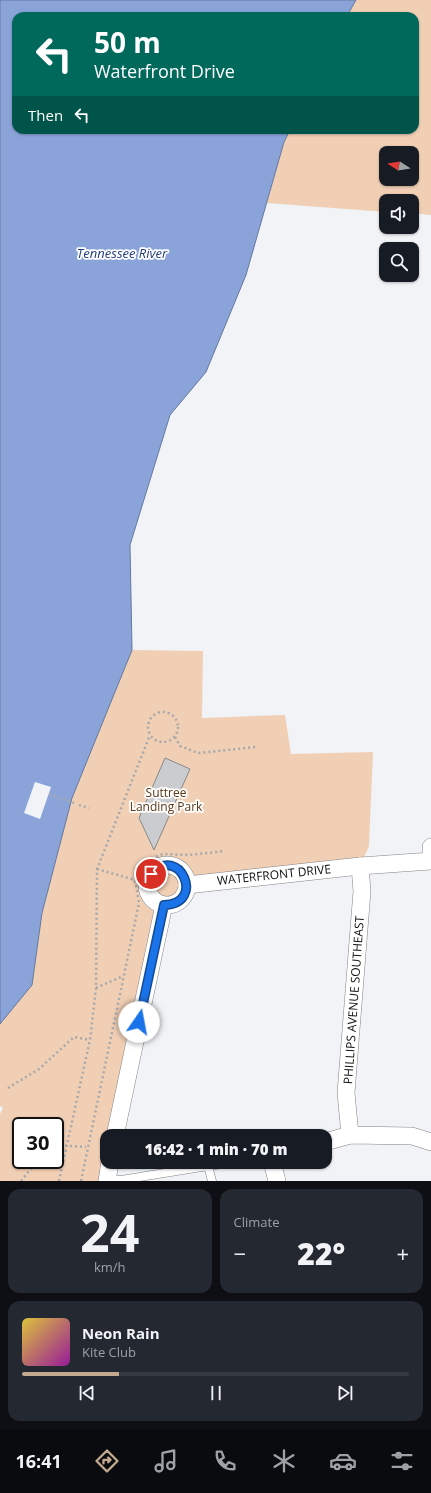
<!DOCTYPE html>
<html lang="en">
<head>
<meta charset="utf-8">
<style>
	:root { --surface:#171b24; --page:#242831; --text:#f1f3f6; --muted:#9ea1a6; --line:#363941; --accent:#c3a98d }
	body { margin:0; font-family:"Open Sans",sans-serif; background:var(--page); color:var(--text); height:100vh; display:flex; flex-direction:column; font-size:15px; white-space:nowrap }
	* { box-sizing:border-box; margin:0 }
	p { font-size:13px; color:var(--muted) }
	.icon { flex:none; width:22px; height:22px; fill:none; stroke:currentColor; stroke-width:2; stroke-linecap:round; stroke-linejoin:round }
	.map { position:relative; height:1181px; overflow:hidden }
	.side { display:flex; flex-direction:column; gap:8px; padding:8px; background:#0d0f14; flex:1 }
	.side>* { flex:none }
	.guide { position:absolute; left:12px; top:12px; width:407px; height:122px; border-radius:12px; box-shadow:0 1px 3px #0004; background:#00695c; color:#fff; overflow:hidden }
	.needle { width:26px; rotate:282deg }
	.fabs { position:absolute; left:379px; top:146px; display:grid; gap:8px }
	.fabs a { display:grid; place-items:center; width:40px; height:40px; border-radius:8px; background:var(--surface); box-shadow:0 1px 3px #0004; font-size:20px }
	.speed { position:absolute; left:12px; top:1117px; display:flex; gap:8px; font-size:20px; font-weight:700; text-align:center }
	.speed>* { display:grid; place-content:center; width:52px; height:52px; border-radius:50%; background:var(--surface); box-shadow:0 1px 3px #0004; line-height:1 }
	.speed .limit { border:2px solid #111; border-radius:6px; background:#fff; color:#111 }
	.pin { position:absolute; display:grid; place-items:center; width:34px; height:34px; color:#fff; margin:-17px; border:2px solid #fff; border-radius:50%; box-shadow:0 1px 4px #0007 }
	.me { position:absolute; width:44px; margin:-22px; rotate:12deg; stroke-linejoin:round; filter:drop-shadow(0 0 3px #0008) }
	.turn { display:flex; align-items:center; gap:14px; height:84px; padding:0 16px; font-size:18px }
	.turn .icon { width:52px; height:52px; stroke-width:2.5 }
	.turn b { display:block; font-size:28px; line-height:34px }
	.then { display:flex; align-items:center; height:38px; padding:0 16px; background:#0003; gap:8px; font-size:15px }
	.big { font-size:30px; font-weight:800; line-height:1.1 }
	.side .tile { flex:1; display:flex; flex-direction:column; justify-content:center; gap:6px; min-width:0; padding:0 14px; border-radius:12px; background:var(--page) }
	.side .dial { align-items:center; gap:0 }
	.dial b { font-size:52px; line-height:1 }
	.song { display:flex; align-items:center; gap:12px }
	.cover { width:48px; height:48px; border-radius:6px; background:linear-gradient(135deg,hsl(50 70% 55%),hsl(300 70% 35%)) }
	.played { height:4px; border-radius:2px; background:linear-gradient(90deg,var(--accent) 25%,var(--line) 25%) }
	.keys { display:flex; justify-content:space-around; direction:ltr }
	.heat { display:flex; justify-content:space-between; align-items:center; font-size:22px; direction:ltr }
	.side .tiles { flex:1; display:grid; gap:8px; grid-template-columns:1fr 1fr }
	.tile:last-child { grid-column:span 2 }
	.trip { position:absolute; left:100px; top:1129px; width:232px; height:40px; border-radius:12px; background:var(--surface); box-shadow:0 1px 3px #0004; font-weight:800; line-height:40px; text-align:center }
	.tab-bar { display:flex; height:64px; justify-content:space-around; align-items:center; background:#090b0e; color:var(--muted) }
	.tab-bar .icon { width:28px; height:28px }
	.tab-bar .current { color:var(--accent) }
	.tab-bar b { font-size:18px; color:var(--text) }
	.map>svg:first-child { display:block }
	.green { fill:#f1cfb5; fill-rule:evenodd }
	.water { fill:#8aa4da; stroke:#65779d }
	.pier { fill:#f1f3f6 }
	.building { fill:#cbcccf; stroke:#88898c }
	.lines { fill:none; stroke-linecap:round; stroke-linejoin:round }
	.service-casing { stroke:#818285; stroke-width:9 }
	.minor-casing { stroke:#818285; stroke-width:18 }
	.path { stroke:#a7a8ab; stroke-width:2.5; stroke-dasharray:2 3; stroke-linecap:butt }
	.service { stroke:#fff; stroke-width:8 }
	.minor { stroke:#fff; stroke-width:17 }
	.route-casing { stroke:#114b97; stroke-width:10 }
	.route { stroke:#1a73e8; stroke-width:7 }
	.labels { text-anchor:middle; stroke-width:3.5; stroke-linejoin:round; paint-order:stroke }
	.park-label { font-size:12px; fill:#5a3615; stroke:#fff }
	.street-label { font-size:12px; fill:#0f0f10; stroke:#fff }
	.water-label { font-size:13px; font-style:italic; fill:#223c7d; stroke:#fff }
</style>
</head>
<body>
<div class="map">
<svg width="431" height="1181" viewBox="0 0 431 1181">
	<rect width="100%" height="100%" fill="#f1f3f6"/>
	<!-- green -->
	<g class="green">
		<path d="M356,0H431V215L412,213V201H386V212L267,203L284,142L290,130H415V16H347ZM386,153H412V179H386Z"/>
		<path d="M132,650L203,651L202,718L285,715L291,754L373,752L369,846L360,866L186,892L177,902L171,905L107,1136V1181H0V1114L3,1108L0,1106V1024L32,985L42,913L72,798ZM21,1126H55V1160H21Z"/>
	</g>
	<!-- water -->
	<path class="water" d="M0,0H356L347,16H16V130H290L284,142L246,275L206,372L170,415L130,545L132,650L72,798L42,913L32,985L0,1024Z"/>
	<!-- pier -->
	<path class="pier" d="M35,782L51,787L40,819L24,813Z"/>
	<!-- building -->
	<path class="building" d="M165,758L190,769L154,850L139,818Z"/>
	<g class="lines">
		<defs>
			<g id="service">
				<path d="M208,1166L236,1162"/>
				<path d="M107,1179L121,1180L208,1166L212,1181"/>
			</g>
			<g id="minor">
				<circle cx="167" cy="885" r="20"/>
				<path d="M187,885L360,866"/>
				<path d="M350,1135L346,1093L362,891L360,866L431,861V847"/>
				<path d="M115,1136L164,905"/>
				<path d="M325,1142L350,1135L412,1136L431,1142"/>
				<path d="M272,1162L277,1181"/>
				<path d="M107,1181L110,1162"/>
			</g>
		</defs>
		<!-- service casing -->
		<use href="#service" class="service-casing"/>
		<!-- minor casing -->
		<use href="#minor" class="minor-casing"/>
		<!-- path -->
		<g class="path">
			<circle cx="163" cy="727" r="15"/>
			<path d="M175,737L180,746L198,753L256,747"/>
			<path d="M49,794L74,803"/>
			<path d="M79,805L89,808"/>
			<path d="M97,869L135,880"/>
			<path d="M96,988L123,976"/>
			<path d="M8,1088L39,1069L74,1037L90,1040"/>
			<path d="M55,1145L86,1147"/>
			<path d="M21,1181L38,1160"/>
			<path d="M59,1181L90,1040L96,988L97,869L150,735"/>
			<path d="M81,1181L139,903L135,880L141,867L150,859L163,854L189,855L225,851"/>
		</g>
		<!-- service -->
		<use href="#service" class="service"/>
		<!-- minor -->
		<use href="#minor" class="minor"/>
	</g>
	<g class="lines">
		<defs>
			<path id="route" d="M139,1022L164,905C207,904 179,843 151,874"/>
		</defs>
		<!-- route casing -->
		<use href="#route" class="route-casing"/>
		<!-- route -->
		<use href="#route" class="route"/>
	</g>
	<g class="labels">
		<!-- park labels -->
		<g class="park-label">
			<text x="166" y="797">Suttree<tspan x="166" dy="14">Landing Park</tspan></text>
		</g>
		<!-- street labels -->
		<g class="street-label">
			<text transform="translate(274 875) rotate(-6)" y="4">WATERFRONT DRIVE</text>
			<text transform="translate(354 1000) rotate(-86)" y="4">PHILLIPS AVENUE SOUTHEAST</text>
		</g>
		<!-- water labels -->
		<g class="water-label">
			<text x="122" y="258">Tennessee River</text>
		</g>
	</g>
</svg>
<div class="fabs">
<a><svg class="needle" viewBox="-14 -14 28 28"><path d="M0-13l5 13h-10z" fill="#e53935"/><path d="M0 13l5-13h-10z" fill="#9ea1a6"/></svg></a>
<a><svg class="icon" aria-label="sound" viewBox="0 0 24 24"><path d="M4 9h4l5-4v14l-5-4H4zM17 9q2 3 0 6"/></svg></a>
<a><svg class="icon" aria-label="search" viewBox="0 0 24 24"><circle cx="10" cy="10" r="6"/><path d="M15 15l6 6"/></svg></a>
</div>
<div class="speed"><div class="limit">30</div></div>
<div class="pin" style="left:151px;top:874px;background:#d93025"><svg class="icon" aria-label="arrive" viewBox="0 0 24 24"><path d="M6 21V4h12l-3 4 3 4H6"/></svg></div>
<svg class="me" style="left:139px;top:1022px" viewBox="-20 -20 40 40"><circle r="19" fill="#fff"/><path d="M0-13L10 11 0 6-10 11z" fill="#1a73e8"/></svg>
<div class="trip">16:42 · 1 min · 70 m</div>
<div class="guide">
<div class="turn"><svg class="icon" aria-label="left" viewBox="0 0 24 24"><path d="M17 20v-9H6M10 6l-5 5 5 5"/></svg><div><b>50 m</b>Waterfront Drive</div></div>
<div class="then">Then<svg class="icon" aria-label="left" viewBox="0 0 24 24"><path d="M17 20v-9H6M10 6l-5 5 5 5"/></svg></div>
</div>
</div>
<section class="side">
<div class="tiles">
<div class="tile dial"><b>24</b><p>km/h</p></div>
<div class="tile"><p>Climate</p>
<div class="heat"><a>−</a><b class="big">22°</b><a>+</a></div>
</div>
<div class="tile">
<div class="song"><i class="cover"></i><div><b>Neon Rain</b><p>Kite Club</p></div></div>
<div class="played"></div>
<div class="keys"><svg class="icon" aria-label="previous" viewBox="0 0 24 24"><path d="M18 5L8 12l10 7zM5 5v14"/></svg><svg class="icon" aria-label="pause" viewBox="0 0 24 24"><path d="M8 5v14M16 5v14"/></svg><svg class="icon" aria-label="next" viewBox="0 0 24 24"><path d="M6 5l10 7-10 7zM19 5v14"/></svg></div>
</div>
</div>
</section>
<nav class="tab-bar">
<b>16:41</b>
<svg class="icon current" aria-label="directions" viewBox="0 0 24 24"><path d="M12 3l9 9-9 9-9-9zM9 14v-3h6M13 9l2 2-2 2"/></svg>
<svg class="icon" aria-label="music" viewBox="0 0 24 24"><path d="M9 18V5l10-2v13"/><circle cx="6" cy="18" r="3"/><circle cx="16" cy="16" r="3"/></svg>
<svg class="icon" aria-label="phone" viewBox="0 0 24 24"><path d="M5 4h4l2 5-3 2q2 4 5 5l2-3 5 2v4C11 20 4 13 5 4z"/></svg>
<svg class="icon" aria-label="climate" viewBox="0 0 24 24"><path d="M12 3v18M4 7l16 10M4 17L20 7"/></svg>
<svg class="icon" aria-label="car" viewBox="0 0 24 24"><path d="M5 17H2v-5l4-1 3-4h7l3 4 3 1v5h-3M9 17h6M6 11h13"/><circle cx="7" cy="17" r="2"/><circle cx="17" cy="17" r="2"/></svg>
<svg class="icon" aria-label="filters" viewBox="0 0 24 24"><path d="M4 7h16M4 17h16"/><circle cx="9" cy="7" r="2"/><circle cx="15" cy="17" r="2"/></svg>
</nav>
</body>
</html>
